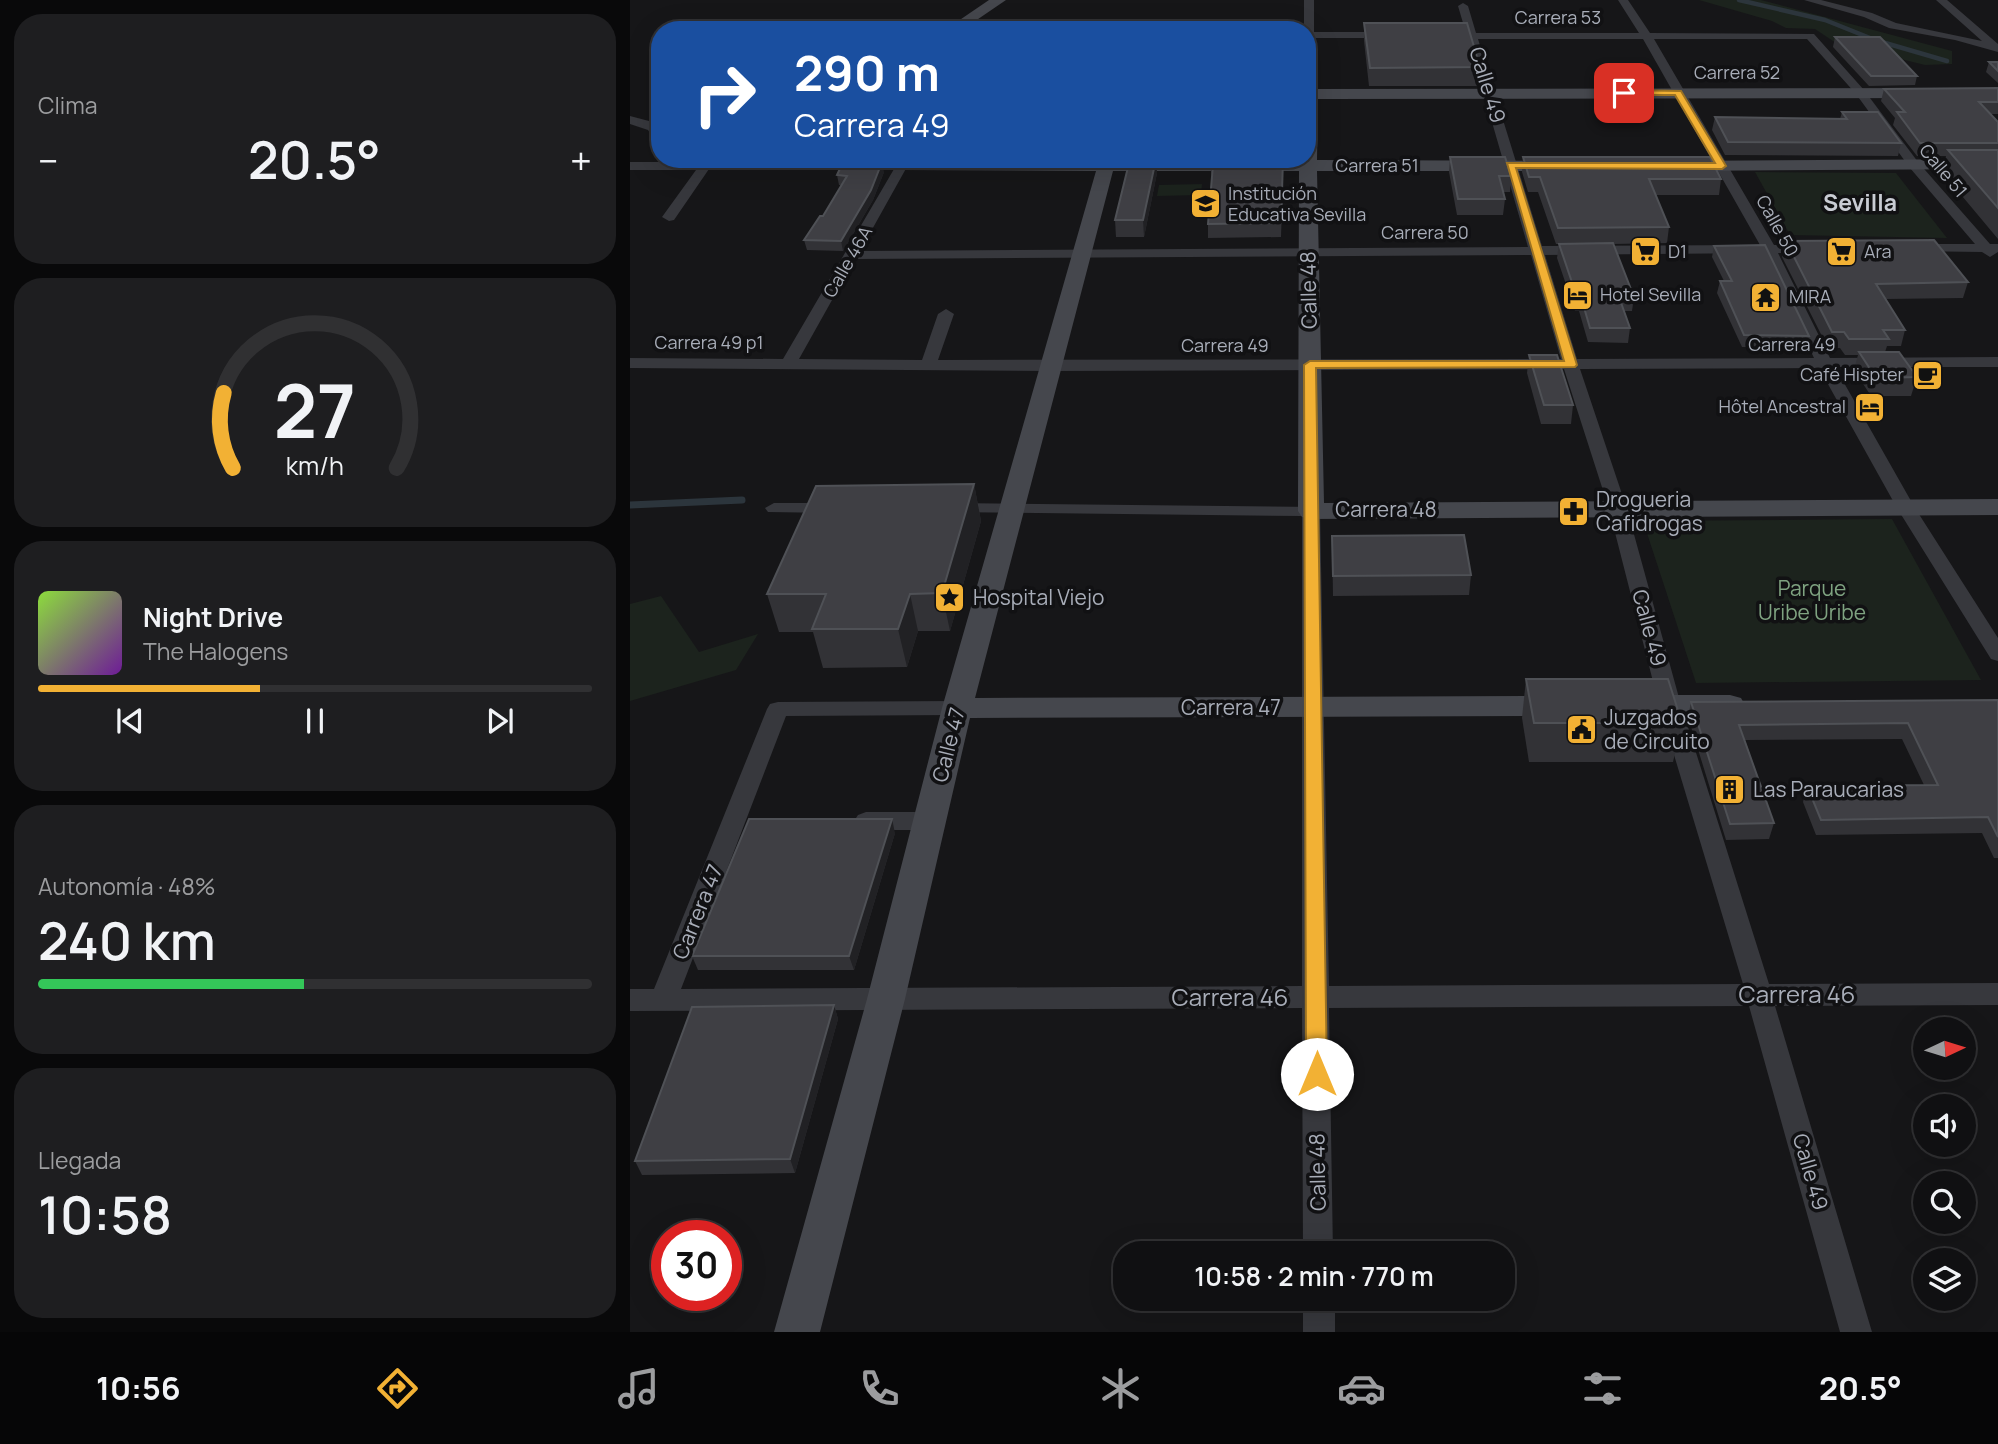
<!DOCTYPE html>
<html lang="es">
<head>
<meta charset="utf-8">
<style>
	:root { --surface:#101012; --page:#1e1e20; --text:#f1f3f6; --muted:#9c9d9f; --line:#303032; --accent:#f2b134 }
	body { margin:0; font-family:Manrope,sans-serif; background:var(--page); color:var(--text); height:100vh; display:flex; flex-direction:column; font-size:26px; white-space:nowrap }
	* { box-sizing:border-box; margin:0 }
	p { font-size:23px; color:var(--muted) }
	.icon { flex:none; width:38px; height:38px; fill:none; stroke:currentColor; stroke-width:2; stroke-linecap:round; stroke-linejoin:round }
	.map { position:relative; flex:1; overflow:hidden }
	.details { display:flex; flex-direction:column; gap:14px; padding:14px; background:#09090a; width:630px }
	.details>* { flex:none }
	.banner { position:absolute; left:21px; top:21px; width:665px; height:147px; border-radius:28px; box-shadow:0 7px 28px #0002,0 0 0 2px var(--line); background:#1a4fa0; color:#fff; overflow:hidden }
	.needle { width:46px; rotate:86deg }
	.controls { position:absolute; left:1283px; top:1017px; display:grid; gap:14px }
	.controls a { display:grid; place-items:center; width:63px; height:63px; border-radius:50%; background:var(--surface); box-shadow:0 7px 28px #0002,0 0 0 2px var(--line); font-size:35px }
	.speed { position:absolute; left:21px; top:1220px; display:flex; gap:14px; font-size:35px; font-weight:700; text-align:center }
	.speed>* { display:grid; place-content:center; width:91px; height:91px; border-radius:50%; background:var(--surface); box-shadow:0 7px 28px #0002,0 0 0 2px var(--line); line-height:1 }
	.speed .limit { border:10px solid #d22; background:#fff; color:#111 }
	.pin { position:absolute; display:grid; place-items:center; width:60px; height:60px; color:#fff; margin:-30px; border-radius:14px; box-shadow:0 4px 10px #0006 }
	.me { position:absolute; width:77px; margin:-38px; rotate:0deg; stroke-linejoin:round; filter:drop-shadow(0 0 5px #0008) }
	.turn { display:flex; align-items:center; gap:24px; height:147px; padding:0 28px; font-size:32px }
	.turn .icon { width:91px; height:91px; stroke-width:2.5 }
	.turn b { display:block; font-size:49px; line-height:60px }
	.big { font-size:52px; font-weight:600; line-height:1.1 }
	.details .card { flex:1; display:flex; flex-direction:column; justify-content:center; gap:10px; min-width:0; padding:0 24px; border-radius:28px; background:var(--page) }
	.details .dial { align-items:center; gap:0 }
	.dial svg { height:182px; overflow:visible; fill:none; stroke:var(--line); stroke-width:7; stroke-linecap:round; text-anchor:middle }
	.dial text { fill:var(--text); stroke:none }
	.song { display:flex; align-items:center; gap:21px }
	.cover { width:84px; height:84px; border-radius:10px; background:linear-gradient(135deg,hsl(90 70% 55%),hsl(280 70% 35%)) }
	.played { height:7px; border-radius:4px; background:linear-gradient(90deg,var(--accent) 40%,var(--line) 40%) }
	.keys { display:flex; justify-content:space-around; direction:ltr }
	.heat { display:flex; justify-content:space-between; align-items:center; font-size:38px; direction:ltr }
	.charge { height:10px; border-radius:5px; background:linear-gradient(90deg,#34c759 48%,var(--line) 0) }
	.trip { position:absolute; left:483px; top:1241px; width:402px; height:70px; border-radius:28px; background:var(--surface); box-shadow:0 7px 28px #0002,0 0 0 2px var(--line); font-weight:600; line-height:70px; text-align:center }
	.tab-bar { display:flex; height:112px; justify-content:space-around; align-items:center; background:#060607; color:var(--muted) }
	.tab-bar .icon { width:49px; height:49px }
	.tab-bar .current { color:var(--accent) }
	.tab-bar b { font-size:32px; color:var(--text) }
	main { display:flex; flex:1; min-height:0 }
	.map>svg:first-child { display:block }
	.green { fill:#1c231d }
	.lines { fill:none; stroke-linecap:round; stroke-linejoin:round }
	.stream-far1 { stroke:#2c353c; stroke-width:4.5 }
	.stream { stroke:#2c353c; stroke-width:7 }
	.street { fill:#37383d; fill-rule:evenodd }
	.secondary { fill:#45474d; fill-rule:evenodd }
	.wall { fill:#323236 }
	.shaded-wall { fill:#212124 }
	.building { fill:#3f3f44; stroke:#4f5156; stroke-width:2 }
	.route { fill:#f2b134; stroke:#9d7322; stroke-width:2 }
	.labels { text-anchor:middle; stroke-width:7; stroke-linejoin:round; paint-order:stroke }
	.far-street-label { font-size:18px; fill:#a8adb8; stroke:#111113 }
	.far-poi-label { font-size:18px; fill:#a8adb8; stroke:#111113; text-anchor:start }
	.street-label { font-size:21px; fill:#a8adb8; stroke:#111113 }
	.poi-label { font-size:21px; fill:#a8adb8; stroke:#111113; text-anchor:start }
	.park-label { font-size:21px; fill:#7fa381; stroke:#111113 }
	.far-district-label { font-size:23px; font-weight:bold; fill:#c9ccd4; stroke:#111113 }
	.near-street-label { font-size:24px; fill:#a8adb8; stroke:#111113 }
</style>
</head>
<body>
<main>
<section class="details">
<div class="card"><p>Clima</p>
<div class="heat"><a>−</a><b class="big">20.5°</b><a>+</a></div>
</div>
<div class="card dial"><svg viewBox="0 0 100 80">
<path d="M14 69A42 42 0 1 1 86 69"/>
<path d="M14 69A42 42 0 0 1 10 36" stroke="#f2b134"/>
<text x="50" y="56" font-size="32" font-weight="700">27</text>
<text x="50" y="72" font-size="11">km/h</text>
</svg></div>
<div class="card">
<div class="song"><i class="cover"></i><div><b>Night Drive</b><p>The Halogens</p></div></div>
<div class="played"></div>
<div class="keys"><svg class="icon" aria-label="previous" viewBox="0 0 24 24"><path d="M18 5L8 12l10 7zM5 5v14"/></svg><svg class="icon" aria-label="pause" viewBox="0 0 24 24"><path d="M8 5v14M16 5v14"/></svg><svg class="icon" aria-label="next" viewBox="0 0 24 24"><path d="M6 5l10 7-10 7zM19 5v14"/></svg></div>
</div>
<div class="card"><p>Autonomía · 48%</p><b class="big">240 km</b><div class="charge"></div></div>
<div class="card"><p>Llegada</p><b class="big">10:58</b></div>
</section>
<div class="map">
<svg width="1368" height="1332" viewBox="0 0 1368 1332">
	<rect width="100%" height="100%" fill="#161618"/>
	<!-- green -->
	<g class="green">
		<path d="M1069,0H1131L1322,51V64L1295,65L1206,43L1185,29L1156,28L1142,21Z"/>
		<path d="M1125,172L1266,173L1317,238L1160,235Z"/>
		<path d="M572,184L571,195L527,196L529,185Z"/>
		<path d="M1262,519L1351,680L1066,683L1013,521Z"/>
		<path d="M31,596L69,652L128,634L106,670L0,701V604Z"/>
	</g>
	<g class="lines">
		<!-- stream-far1 -->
		<path class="stream-far1" d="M1109,0L1195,20L1245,40L1317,61"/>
		<!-- stream -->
		<path class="stream" d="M0,505L112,500"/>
		<!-- street -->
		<g class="street">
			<path d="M674,0H684V32H763L768,35L763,38H685L686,94L677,97V30H674Z"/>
			<path d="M988,0H998L1020,33L1184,34L1234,90L1288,162L1360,244H1368V252L1360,257L1352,252L1278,251L1276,248L1283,244H1345L1280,168L1226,94L1177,39H1024L1144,245H1180L1187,249L1180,253H1148L1200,358L1368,357V367H1205L1285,508L1368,638V661L1361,659L1267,508L1189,368L950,369L997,509L1051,705L1139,984L1368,983V1005L1145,1006L1242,1332H1210L1119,1006L699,1008L703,1253H673L672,1008L0,1011V989H24L137,709L140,704L148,702L327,701L335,703L338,708L335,713L327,715L156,716L51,989L672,986V516L314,512L311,508L320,503L687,507L690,511L699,986L1113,984L1029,705L979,509L934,369L421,371L0,368V358L153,359L264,169H79L44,220L39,221L32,217L66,170H0V162H72L74,159H86L84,162H276L278,165L230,251L898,247L838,39L825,36L836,33L828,6L833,3L838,6L846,33H1009ZM848,39H1013L1130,245L912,246ZM1134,253L1184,358L947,359L915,255ZM901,255L931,359L308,360L324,314L316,309L308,314L292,360L169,359L225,259Z"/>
			<path d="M1174,0H1191L1242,13L1266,23L1352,41L1306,0H1317L1368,44V52L1325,40L1259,28L1234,17Z"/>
			<path d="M0,116L19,121L30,129V143L26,142L18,130L0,124Z"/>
			<path d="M144,503H204L213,508L204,513L138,512L135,508Z"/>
			<path d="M236,812H300L308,815L312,821L308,827L300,830H236L228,827L224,821L228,815Z"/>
			<rect x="673" y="1298" width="32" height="34"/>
		</g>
		<!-- secondary -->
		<g class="secondary">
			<path d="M359,0H376L332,30H315Z"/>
			<path d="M1368,88V98L688,99L687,160L934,161L943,166L934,171H687L694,503L1368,499V515L681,519L672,517L668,511L669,171H483L345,698L932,696L943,699L947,706L943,713L932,716L340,718L275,999L190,1332H144L237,999L312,708L466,171L272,170L263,165L266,159H677V90L680,89Z"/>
			<path d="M1368,159V169L1046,171L1037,166L1046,161Z"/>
			<path d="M1006,695H1100L1111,698L1115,705L1111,712L1100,715H1006L995,712L991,705L995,698Z"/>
		</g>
	</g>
	<!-- wall -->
	<g class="wall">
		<path d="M734,23L850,67L849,86H739L734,41Z"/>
		<path d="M1205,37L1287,76L1285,85L1239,86L1203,47Z"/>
		<path d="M1359,62H1368V83L1356,72Z"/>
		<path d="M1368,88V114H1361L1368,122V239L1312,172L1316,156H1287L1263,125L1265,118L1251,101L1254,89Z"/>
		<path d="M1212,112L1271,143L1268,156L1095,155L1082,130L1085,117L1210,119Z"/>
		<path d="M820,157L881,176L880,192H873L875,199L873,215H827L819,172Z"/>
		<path d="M893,157L1091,179L1089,195H1025L1039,227L1037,243L983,244L1004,297L1002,311H994L1000,328L998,343L958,342L949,311H945L927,258L929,244H926L908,192H898L892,172Z"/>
		<path d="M500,159H526L527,173L514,237H486L485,220Z"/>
		<path d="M580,165L653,173L651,237L578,238V224L582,178Z"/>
		<path d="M254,172L243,200L213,251L177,250L174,240L193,216L211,185H209L207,175Z"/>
		<path d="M1156,241L1338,282L1333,298L1256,299L1275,330L1271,346H1257L1255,352L1287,377L1281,396H1241L1224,370L1228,355H1215L1210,348H1198L1152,257Z"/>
		<path d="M1084,246L1179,336L1176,348L1112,347L1087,293L1090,281H1094L1082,257Z"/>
		<path d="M899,355L943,405L941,424H911L897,373Z"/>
		<path d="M344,484L351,521L320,631H288L277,667L193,668L183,632H149L137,594Z"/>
		<path d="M702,536L841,575L839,595L703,596Z"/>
		<path d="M896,679L1052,723L1043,762H899L892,718Z"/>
		<path d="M1368,700V858H1364L1352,833L1186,835L1173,802L1177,786L1294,785L1272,739L1115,740L1144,823L1139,839L1096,840L1058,717L1061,702Z"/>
		<path d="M265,833L224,970H68L62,956Z"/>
		<path d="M204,1005L208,1019L165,1173L12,1175L5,1161Z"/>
	</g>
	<!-- shaded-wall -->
	<g class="shaded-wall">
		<path d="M526,159L527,173L514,237L513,220Z"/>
		<path d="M252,162L254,172L243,200L213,251L211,241Z"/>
		<path d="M344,484L351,521L320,631L312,593Z"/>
		<path d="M280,594L288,631L277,667L268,629Z"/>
		<path d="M262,819L265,833L224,970L219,956Z"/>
		<path d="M204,1005L208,1019L165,1173L160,1159Z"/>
	</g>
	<!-- building -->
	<g class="building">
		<path d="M734,23H837L850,67L740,68Z"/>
		<path d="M1205,37H1250L1287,76H1241Z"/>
		<path d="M1359,62H1368V71Z"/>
		<path d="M1368,88V102H1349L1368,122V143H1290L1267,112H1275L1254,89Z"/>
		<path d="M1212,112H1248L1271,143L1098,142L1085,117L1217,119Z"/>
		<path d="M1318,150H1368V208Z"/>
		<path d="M820,157H875L881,176H869L875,199H828Z"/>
		<path d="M893,157H1080L1091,179H1019L1039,227L928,228L910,177H899Z"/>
		<path d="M500,159H526L513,220H485Z"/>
		<path d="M581,159H653L651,223L578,224L583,165H580Z"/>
		<path d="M213,162H252L241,190L211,241L174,240L190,216H193L217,176L207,175Z"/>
		<path d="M1304,240L1338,282L1246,284L1275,330H1253L1259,339H1219L1214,332H1202L1156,241Z"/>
		<path d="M983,243L1004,297H989L1000,328H960L951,297H947L929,244Z"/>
		<path d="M1135,245L1179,336L1114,335L1090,281H1102L1084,246Z"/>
		<path d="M1229,352H1269L1287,377L1246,378Z"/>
		<path d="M899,355H927L943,405H914Z"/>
		<path d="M344,484L312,593L280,594L268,629H182L196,594H137L186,486Z"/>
		<path d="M834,535L841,575L703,576L702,536Z"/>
		<path d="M896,679H1038L1052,723H904Z"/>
		<path d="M1368,700V837L1358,817L1191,820L1177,786L1308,785L1278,723L1109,725L1144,823L1100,824L1061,702Z"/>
		<path d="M119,819H262L219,956H62Z"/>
		<path d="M204,1005L160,1159L5,1161L62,1007Z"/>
	</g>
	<!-- route -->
	<path class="route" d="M994,90L1051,91L1096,166L1092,169L886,168L947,365L945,367L686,368L697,1074L694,1080L687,1083L679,1080L676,1074L674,365L680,361H934L877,163H1085L1045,95H991Z"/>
	<!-- icons -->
	<defs>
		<symbol id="school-square" viewBox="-11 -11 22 22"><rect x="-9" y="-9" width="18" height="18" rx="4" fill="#f2b134" stroke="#111113"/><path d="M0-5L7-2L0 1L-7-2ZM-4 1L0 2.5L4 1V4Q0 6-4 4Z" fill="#111"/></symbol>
		<symbol id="supermarket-square" viewBox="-11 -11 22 22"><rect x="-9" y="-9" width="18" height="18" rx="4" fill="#f2b134" stroke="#111113"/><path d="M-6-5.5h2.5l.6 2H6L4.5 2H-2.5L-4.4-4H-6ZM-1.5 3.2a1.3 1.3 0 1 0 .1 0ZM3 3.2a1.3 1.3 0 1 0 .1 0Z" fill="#111"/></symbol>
		<symbol id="hotel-square" viewBox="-11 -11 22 22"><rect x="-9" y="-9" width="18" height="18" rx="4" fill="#f2b134" stroke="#111113"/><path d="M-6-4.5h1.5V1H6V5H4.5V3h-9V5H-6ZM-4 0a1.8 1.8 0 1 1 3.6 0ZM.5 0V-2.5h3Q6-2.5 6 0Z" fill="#111"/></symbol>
		<symbol id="temple-square" viewBox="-11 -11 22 22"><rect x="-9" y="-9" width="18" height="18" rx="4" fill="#f2b134" stroke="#111113"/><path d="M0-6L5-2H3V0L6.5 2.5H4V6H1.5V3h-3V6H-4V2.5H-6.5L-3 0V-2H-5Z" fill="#111"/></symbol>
		<symbol id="cafe-square" viewBox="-11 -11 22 22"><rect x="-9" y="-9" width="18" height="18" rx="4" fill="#f2b134" stroke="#111113"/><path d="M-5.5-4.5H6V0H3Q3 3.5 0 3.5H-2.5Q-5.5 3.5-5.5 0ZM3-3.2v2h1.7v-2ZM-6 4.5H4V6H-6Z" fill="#111"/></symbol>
		<symbol id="pharmacy-square" viewBox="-11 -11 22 22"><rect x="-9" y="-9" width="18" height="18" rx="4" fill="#f2b134" stroke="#111113"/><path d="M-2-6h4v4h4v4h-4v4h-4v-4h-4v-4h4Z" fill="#111"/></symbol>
		<symbol id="sight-square" viewBox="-11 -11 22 22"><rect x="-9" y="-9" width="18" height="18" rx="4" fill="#f2b134" stroke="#111113"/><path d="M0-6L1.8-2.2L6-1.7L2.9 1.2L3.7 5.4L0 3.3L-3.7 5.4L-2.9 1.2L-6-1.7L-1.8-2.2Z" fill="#111"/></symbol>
		<symbol id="civic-square" viewBox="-11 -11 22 22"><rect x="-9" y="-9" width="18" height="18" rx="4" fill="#f2b134" stroke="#111113"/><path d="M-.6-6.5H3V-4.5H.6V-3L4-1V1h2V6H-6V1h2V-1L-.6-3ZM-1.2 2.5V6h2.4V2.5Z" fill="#111"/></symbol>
		<symbol id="building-square" viewBox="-11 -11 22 22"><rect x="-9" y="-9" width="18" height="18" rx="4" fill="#f2b134" stroke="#111113"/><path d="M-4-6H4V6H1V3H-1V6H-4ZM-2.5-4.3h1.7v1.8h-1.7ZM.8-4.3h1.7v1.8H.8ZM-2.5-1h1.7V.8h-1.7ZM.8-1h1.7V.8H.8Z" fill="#111"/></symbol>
	</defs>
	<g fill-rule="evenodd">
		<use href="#school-square" x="558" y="186" width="35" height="35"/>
		<use href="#supermarket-square" x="998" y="234" width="35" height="35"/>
		<use href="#supermarket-square" x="1194" y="234" width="35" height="35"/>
		<use href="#hotel-square" x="930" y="278" width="35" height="35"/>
		<use href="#temple-square" x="1118" y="280" width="35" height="35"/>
		<use href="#cafe-square" x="1280" y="358" width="35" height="35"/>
		<use href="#hotel-square" x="1222" y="390" width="35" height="35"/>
		<use href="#pharmacy-square" x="926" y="494" width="35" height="35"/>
		<use href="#sight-square" x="302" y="580" width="35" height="35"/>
		<use href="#civic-square" x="934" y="712" width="35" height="35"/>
		<use href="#building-square" x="1082" y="772" width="35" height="35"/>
	</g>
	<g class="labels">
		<!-- far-street labels -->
		<g class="far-street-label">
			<text x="928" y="24">Carrera 53</text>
			<text x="1107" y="79">Carrera 52</text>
			<text x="747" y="172">Carrera 51</text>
			<text transform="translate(1313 171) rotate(50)" y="6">Calle 51</text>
			<text transform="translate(1147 226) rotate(61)" y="6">Calle 50</text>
			<text x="795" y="239">Carrera 50</text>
			<text transform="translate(218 262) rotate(-60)" y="6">Calle 46A</text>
			<text x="79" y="349">Carrera 49 p1</text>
			<text x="1162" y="351">Carrera 49</text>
			<text x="595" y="352">Carrera 49</text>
		</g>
		<!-- far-poi labels -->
		<g class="far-poi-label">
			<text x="598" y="200">Institución<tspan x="598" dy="21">Educativa Sevilla</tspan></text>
			<text x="1038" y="258">D1</text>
			<text x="1234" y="258">Ara</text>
			<text x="970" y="301">Hotel Sevilla</text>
			<text x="1159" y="303">MIRA</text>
			<text x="1274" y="381" text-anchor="end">Café Hispter</text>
			<text x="1216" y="413" text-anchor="end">Hôtel Ancestral</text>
		</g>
		<!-- street labels -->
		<g class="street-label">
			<text transform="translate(857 85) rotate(73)" y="7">Calle 49</text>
			<text transform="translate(679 290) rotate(-91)" y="7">Calle 48</text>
			<text x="756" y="517">Carrera 48</text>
			<text transform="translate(1019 628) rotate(75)" y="7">Calle 49</text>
			<text x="601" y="715">Carrera 47</text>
			<text transform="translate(319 745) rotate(-76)" y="7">Calle 47</text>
			<text transform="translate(68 912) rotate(-68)" y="7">Carrera 47</text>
			<text transform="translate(688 1172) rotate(-91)" y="7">Calle 48</text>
			<text transform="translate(1180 1172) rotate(74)" y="7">Calle 49</text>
		</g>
		<!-- poi labels -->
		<g class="poi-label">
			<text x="966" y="507">Drogueria<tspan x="966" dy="24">Cafidrogas</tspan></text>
			<text x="343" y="605">Hospital Viejo</text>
			<text x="974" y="725">Juzgados<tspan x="974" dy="24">de Circuito</tspan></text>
			<text x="1123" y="797">Las Paraucarias</text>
		</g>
		<!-- park labels -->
		<g class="park-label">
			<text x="1182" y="596">Parque<tspan x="1182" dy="24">Uribe Uribe</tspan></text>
		</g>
		<!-- far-district labels -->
		<g class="far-district-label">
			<text x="1230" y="211">Sevilla</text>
		</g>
		<!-- near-street labels -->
		<g class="near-street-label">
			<text x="1167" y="1003">Carrera 46</text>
			<text x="600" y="1006">Carrera 46</text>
		</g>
	</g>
</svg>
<div class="controls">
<a><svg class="needle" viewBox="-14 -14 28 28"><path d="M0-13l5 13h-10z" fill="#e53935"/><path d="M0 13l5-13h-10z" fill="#9c9d9f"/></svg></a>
<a><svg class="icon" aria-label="sound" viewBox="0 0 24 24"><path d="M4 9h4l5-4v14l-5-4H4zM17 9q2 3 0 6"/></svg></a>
<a><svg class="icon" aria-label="search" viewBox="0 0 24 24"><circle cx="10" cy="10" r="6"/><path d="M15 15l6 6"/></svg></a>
<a><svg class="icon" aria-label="layers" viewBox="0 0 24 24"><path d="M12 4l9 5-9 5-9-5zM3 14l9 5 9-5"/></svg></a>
</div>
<div class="speed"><div class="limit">30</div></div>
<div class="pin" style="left:994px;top:93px;background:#d93025"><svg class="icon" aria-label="arrive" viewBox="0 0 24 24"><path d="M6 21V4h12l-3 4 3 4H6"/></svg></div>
<svg class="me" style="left:687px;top:1074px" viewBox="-20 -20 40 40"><circle r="19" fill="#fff"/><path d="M0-13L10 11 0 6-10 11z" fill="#f2b134"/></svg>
<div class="trip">10:58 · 2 min · 770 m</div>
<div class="banner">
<div class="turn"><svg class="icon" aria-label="right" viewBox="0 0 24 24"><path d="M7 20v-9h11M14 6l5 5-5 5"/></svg><div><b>290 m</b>Carrera 49</div></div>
</div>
</div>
</main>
<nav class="tab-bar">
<b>10:56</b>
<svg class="icon current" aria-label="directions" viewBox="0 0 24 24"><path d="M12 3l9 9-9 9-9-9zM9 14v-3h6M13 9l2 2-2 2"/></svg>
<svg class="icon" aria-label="music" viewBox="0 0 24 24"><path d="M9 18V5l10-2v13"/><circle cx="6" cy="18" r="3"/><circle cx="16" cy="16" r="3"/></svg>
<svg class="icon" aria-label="phone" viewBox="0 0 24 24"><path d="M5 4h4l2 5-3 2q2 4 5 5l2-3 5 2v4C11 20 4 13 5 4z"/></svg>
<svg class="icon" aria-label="climate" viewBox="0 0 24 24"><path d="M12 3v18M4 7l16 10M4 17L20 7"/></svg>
<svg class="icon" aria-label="car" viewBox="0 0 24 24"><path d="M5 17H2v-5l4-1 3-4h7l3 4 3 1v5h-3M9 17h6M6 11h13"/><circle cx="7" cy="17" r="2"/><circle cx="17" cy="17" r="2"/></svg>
<svg class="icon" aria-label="filters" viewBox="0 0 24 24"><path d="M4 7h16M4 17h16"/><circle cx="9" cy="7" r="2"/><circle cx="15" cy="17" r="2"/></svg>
<b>20.5°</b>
</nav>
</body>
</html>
